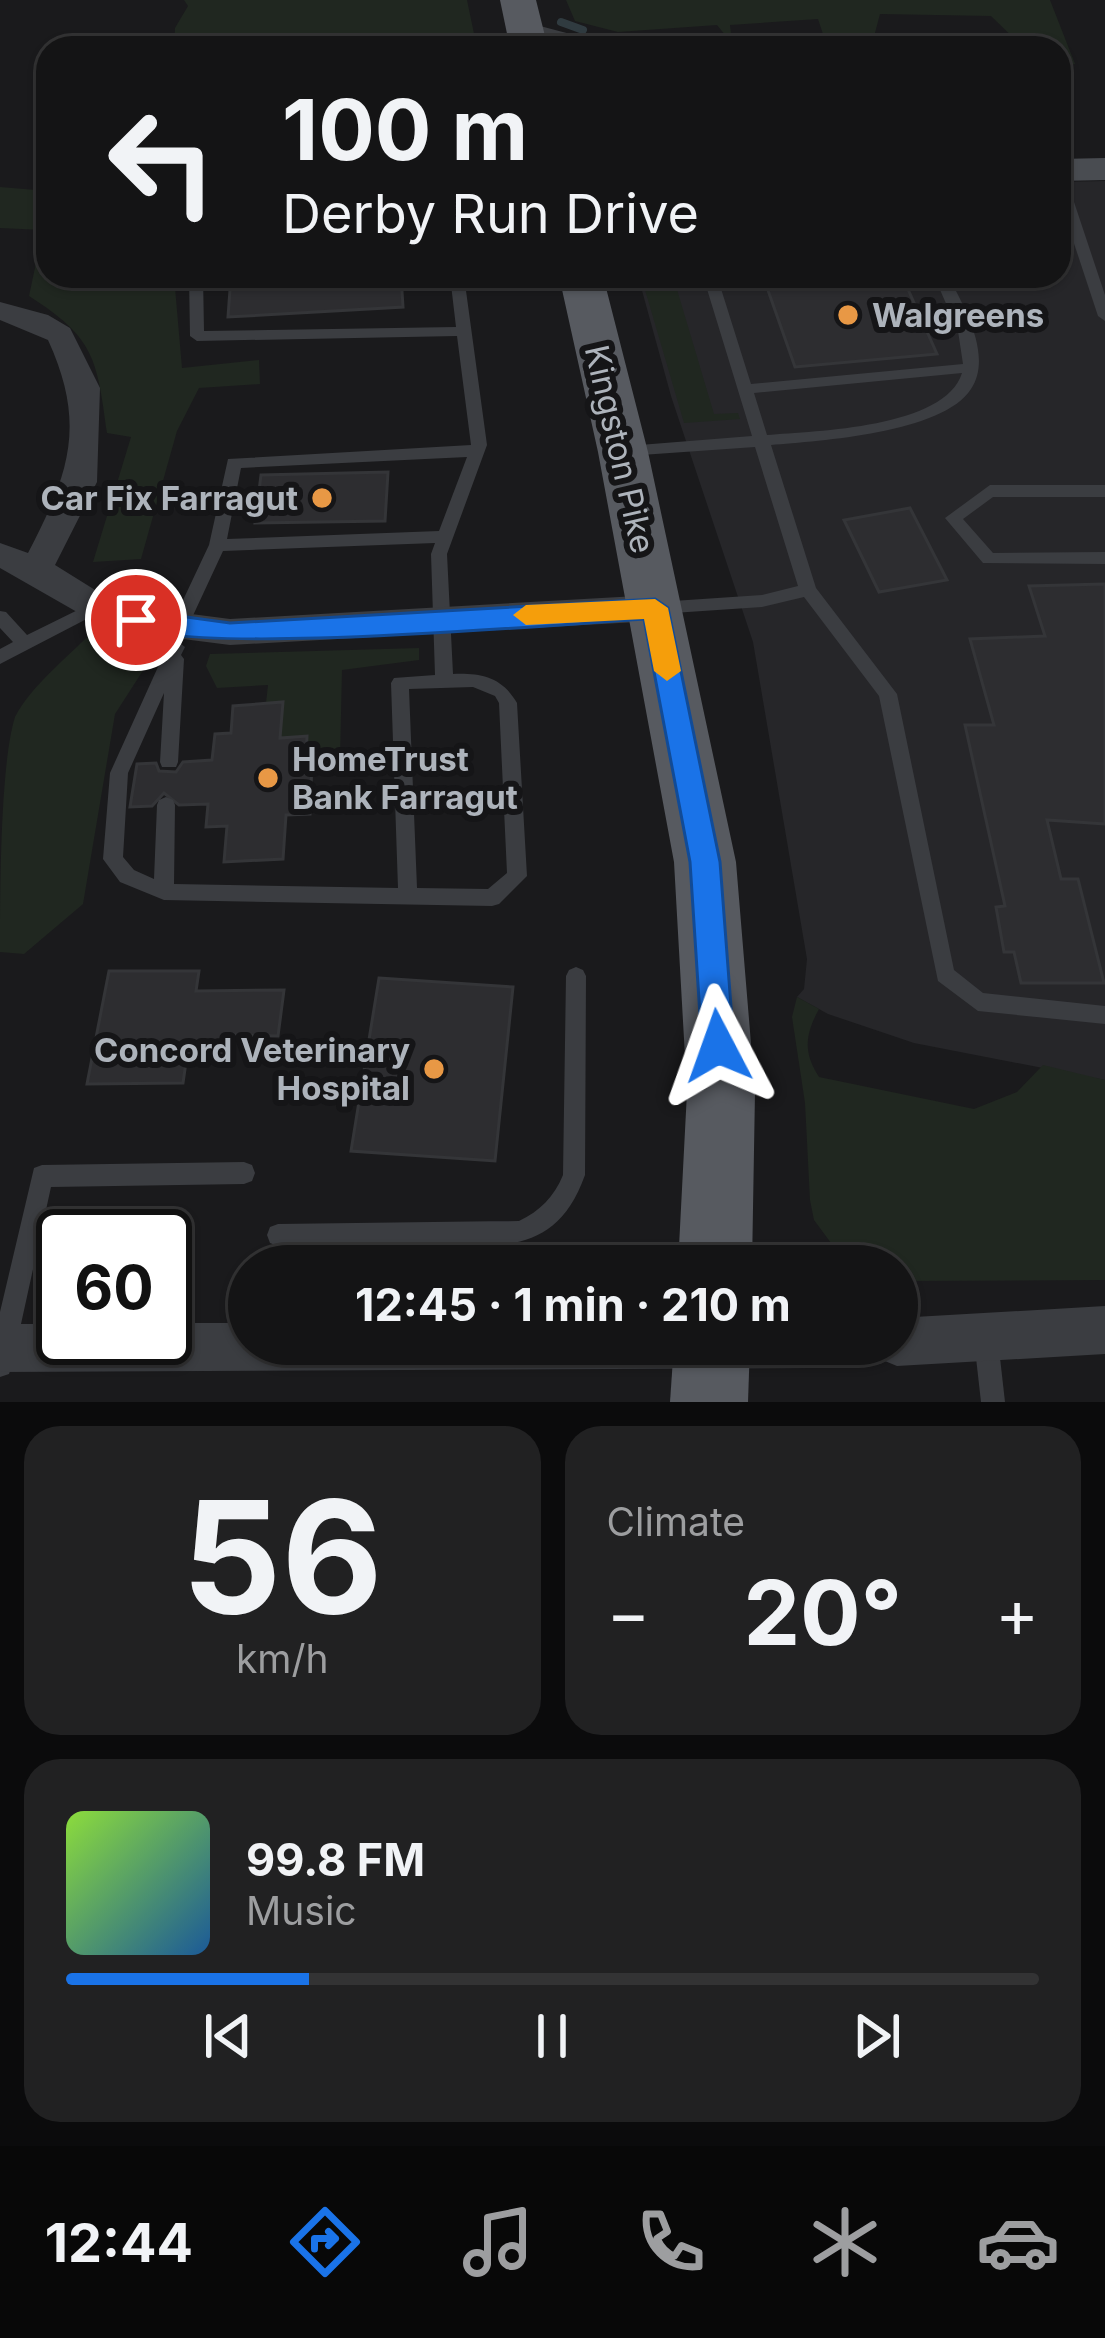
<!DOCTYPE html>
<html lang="en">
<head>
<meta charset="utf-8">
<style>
	:root { --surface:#141415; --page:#212122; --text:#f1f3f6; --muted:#9d9ea0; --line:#333334; --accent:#1a73e8 }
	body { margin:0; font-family:Inter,sans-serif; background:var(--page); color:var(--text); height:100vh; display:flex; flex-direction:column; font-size:45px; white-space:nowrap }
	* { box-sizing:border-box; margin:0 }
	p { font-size:39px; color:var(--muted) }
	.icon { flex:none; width:66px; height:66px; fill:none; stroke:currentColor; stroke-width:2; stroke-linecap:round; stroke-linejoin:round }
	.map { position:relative; height:1402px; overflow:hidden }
	.side { display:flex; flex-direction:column; gap:24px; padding:24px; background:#0b0b0c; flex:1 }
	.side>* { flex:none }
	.banner { position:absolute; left:36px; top:36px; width:1035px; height:252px; border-radius:36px; box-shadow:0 3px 9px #0004,0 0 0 3px var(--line); background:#141415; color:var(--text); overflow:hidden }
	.speed { position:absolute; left:36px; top:1209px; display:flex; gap:24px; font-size:60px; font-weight:700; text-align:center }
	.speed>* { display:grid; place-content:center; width:156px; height:156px; border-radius:50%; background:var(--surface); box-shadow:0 3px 9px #0004,0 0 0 3px var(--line); line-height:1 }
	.speed .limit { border:6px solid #111; border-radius:18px; background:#fff; color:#111 }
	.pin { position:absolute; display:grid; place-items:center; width:102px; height:102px; color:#fff; margin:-51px; border:6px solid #fff; border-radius:50%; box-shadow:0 3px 12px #0007 }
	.me { position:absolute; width:132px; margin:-66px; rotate:356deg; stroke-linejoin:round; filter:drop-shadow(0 0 9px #0008) }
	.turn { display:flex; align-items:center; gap:42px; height:252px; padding:0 48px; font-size:54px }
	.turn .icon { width:156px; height:156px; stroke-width:2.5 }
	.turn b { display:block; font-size:84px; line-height:102px }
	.big { font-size:90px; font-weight:700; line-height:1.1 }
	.side .card { flex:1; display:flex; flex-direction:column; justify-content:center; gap:18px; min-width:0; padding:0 42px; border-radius:36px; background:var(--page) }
	.side .dial { align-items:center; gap:0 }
	.dial b { font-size:156px; line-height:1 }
	.song { display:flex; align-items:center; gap:36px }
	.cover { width:144px; height:144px; border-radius:18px; background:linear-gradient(135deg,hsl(90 70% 55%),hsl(210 70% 35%)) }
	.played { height:12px; border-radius:6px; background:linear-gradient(90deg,var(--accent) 25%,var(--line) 25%) }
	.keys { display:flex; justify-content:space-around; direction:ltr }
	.heat { display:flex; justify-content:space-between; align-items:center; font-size:66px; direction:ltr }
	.side .tiles { flex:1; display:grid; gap:24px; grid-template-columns:1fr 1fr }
	.card:last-child { grid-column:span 2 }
	.trip { position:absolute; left:228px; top:1245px; width:690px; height:120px; border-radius:60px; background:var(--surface); box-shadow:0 3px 9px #0004,0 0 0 3px var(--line); font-weight:700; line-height:120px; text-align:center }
	.tabs { display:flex; height:192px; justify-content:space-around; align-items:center; background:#080808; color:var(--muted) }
	.tabs .icon { width:84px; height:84px }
	.tabs .active { color:var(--accent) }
	.tabs b { font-size:54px; color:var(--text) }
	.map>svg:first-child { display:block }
	.built { fill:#262629 }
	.green { fill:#202720 }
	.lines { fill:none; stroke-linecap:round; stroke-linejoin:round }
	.stream { stroke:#303b40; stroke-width:8 }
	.building { fill:#2d2d30; stroke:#343538; stroke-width:3 }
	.lane { fill:#3b3d41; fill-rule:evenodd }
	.street { fill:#3b3d41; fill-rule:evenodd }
	.secondary { fill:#494c51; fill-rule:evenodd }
	.primary { fill:#575a60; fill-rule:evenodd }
	.route { fill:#1a73e8; stroke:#114b97; stroke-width:3 }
	.slow { fill:#f59e0b }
	.poi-dot { fill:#e89845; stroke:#151517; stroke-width:4.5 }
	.labels { text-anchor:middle; stroke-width:12; stroke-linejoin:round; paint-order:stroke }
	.poi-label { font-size:33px; font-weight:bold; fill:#adb3bb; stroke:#151517; text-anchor:start }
	.street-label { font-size:33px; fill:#adb3bb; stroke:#151517 }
</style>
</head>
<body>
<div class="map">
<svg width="1105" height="1402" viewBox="0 0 1105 1402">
	<rect width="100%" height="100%" fill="#1a1a1c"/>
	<!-- built -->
	<path class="built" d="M1105,181V1080L914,1043L828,1014L797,997L804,989L807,959L753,642L671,396L638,276H1059V182Z"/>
	<!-- green -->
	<g class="green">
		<path d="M184,0H467L477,48H174L175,28L188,6Z"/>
		<path d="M566,0H1050L1075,64L1059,65V48H1024L991,16L880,14L871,48H836L832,40H825L818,19L730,25L731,34L726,36L717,25L618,32L575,21Z"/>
		<path d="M0,187L48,191V276H174L182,368L259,360L260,384L199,388L177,431L141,559L93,562L131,437L107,433C97,359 95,338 29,296L43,230L0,228Z"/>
		<path d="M641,276H673L714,414L738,413L740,419L684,423Z"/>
		<path d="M91,633L144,645L151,658L115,714L83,904L24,954L0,952C0,894 0,765 15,717C32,685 66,659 91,633Z"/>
		<path d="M419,648V660L342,670L340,759L306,761V737L280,738L283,703H266L268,685L217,688L206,666L210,654Z"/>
		<path d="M797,997L819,1009C805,1035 803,1052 819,1077L974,1109L1017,1092L1043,1065L1105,1080V1280L897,1281V1266H848L814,1220L810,1200L805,1103L792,1017Z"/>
	</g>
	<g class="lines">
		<!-- stream -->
		<path class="stream" d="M561,22L583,30"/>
	</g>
	<!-- building -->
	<g class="building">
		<path d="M231,276H401L403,307L228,317Z"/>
		<path d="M763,276H902L937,354L795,367Z"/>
		<path d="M388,472L385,521L255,523L261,475Z"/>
		<path d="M910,508L947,580L879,592L844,520Z"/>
		<path d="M1105,584V824L1047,820L1061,879H1078L1104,983H1021L1014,952H1004L996,907L1005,906L965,725H994L970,639L1045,636L1029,586Z"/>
		<path d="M283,702L280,738L307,736L306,761H312L310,814L286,815L283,859L224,862L227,826L206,827L208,804L179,805L164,793L152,806L130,807L137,764L156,763L159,771L176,772L183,762L212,760L215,734L231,733L233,706Z"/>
		<path d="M109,971H199L196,991L284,990L278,1036L235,1035L231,1062H186L183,1083L87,1084Z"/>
		<path d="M379,978L513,987L495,1161L351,1151Z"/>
	</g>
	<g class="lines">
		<!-- lane -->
		<g class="lane">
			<path d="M525,22L608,44L809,33L831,48H817L807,41L674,48H594L521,29L519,26Z"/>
			<path d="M1059,174L1066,178L1105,295V321L1098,316L1059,198Z"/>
			<path d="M189,276H203L204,331L456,327L450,276H464L487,445L447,554L453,674C481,673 502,677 517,703L527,876L499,904L492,906L164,900L120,882L103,859L110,773L167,647L176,640L185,647L181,655L184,659L178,762L176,767H162L160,762L164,693L128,773L123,857L134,870L154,879L157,805L159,800L166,797L173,800L175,805L174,884L398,888L391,683L394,678L435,675L431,554L435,543L223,551L183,637L177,639L168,632L209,545L228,459L471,445L457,336L197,341L190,336ZM467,457L439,531L227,539L241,468ZM473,687L495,696L499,703L507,873L488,889L417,888L409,689Z"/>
			<path d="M703,276H717L751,384L963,364L958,331L934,276H948C964,306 993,356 971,389C943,433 819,441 771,445L816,588L897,694L954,970L983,993L1105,1006V1024L978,1011L938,981L879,696L804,597L762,607L658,614L649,608L658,602L762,595L798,586L755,447L627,456L619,451L627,446L752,436ZM962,373C945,428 816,431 767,435L754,393Z"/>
			<path d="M990,485H1105V497H993L963,519L993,553L1105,552V564L983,563L945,518Z"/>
			<path d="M96,601L105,607L102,611L0,664V649L13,642L0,628V611L6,612L27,635Z"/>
			<path d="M576,967L583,970L586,976L585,1175C554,1262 491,1244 415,1245L414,1266H390L392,1245L278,1246L270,1243L267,1235L270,1227L278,1224L519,1221C540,1211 554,1197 563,1175L566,976L569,970Z"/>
			<path d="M244,1162L252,1165L255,1173L252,1181L244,1184L51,1187L12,1365L9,1374L0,1377V1312L34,1168L42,1165Z"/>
			<path d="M986,1328L994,1332L998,1340L1005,1402H981L974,1340L978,1332Z"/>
		</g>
		<!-- street -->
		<g class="street">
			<path d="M0,302L48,315L70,328L100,388L97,482L55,565L108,598L137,607L230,619L655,595L667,599L672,608L667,617L655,621L230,645L136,633L84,616L0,568V543L28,553C69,474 87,425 48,340L0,320Z"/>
			<path d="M1105,1306V1354L897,1366L880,1359L874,1344H897V1318Z"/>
			<path d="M165,1323H249V1344H834L827,1361L810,1368L0,1372V1324H63V1338H165Z"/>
		</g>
		<!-- secondary -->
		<path class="secondary" d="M1105,158V180L1059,181V159Z"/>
		<!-- primary -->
		<g class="primary">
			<path d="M500,0H536L548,48H510Z"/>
			<path d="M559,276H603L648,452L736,862L755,1092L752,1266H678L687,1092L674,862L598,452Z"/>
			<path d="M674,1344H750L748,1402H670Z"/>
		</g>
	</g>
	<!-- route -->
	<path class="route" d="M655,599L668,608L720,862L734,1046L730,1056L718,1061L707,1056L702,1046L690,862L644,619C573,623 152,661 123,620L136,610L230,623Z"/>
	<!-- slow -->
	<path class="slow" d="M655,599L668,608L681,671L667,681L654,671L644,619L526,625L513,615L526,605Z"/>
	<!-- markers -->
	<g class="poi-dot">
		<circle cx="848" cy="315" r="12"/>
		<circle cx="322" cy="498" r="12"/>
		<circle cx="268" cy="778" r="12"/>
		<circle cx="434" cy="1069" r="12"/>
	</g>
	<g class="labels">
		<!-- poi labels -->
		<g class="poi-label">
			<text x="872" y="327">Walgreens</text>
			<text x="298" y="510" text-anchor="end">Car Fix Farragut</text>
			<text x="292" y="771">HomeTrust<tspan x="292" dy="38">Bank Farragut</tspan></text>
			<text x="410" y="1062" text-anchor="end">Concord Veterinary<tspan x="410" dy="38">Hospital</tspan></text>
		</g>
		<!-- street labels -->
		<g class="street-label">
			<text transform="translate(620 449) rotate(77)" y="12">Kingston Pike</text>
		</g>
	</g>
</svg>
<div class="speed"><div class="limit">60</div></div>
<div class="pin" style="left:136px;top:620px;background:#d93025"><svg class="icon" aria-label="arrive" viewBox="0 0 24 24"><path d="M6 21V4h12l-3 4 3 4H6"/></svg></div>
<svg class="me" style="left:718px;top:1046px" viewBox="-20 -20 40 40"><path d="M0-17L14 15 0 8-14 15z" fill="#1a73e8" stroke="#fff" stroke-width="4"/></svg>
<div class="trip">12:45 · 1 min · 210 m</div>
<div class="banner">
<div class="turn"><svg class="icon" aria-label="left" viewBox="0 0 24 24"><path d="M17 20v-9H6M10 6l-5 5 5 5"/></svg><div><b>100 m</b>Derby Run Drive</div></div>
</div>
</div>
<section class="side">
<div class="tiles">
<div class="card dial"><b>56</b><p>km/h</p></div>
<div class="card"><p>Climate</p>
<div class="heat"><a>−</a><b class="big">20°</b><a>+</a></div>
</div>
<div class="card">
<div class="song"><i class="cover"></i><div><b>99.8 FM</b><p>Music</p></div></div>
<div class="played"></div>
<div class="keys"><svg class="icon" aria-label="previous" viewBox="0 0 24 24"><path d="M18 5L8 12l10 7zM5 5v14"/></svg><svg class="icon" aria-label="pause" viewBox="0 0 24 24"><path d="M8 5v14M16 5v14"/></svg><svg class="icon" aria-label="next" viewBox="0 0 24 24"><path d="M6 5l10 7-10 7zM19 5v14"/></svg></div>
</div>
</div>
</section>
<nav class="tabs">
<b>12:44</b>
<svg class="icon active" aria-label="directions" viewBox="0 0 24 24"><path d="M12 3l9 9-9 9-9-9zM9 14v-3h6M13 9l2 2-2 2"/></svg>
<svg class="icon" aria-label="music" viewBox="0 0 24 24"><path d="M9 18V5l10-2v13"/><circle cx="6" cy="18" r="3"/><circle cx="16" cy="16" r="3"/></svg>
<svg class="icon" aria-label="phone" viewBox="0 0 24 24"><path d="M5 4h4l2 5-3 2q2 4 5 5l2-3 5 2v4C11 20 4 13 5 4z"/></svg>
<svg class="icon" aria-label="climate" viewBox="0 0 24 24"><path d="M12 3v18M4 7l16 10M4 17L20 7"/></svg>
<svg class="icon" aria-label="car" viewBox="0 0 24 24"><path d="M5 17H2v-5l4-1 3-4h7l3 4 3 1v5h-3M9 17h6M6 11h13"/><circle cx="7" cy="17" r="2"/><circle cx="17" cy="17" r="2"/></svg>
</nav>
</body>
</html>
